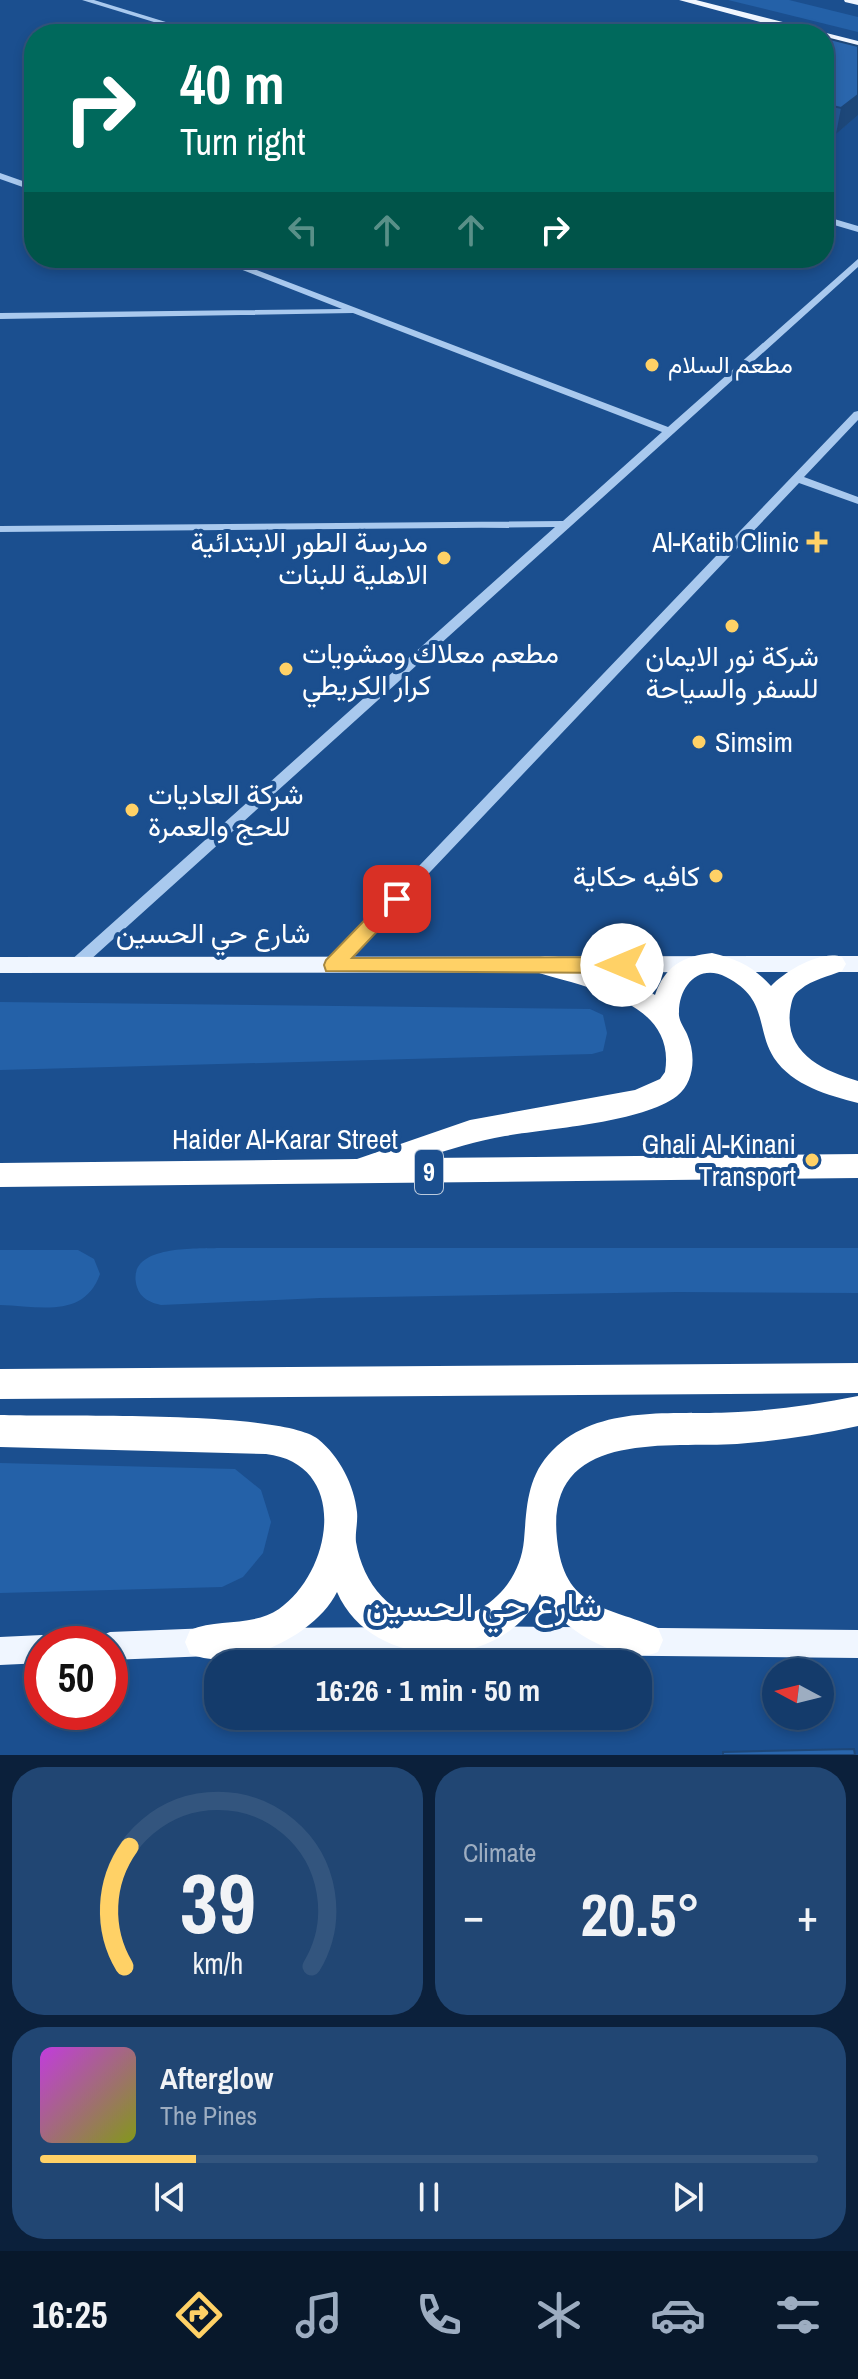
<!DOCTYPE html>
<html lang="en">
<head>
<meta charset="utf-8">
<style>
	:root { --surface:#143b6b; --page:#214673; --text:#f1f3f6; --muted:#9dadc1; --line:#33557e; --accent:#ffd166 }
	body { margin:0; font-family:"Archivo Narrow",Vazirmatn,sans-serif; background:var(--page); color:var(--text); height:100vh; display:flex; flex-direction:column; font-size:30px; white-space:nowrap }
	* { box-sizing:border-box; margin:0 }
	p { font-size:26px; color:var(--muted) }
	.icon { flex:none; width:44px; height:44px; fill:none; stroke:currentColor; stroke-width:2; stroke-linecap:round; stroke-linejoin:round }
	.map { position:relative; height:1755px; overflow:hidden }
	.side { display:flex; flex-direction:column; gap:12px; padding:12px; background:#0b203b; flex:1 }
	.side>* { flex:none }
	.hud { position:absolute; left:24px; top:24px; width:810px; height:244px; border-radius:32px; box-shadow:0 4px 12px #0003,0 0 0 2px var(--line); background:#00695c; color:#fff; overflow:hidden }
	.needle { width:52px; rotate:277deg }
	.buttons { position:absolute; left:762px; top:1658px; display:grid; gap:16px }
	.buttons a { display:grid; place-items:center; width:72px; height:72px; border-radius:50%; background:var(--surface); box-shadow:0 4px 12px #0003,0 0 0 2px var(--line); font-size:40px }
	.speed { position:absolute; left:24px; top:1626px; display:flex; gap:16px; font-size:40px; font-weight:700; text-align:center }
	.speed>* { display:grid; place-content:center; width:104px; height:104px; border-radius:50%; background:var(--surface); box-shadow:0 4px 12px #0003,0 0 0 2px var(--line); line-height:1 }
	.speed .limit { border:12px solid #d22; background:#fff; color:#111 }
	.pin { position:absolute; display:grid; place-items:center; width:68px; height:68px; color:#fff; margin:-34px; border-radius:16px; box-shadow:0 4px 12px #0006 }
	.me { position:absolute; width:88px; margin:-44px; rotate:270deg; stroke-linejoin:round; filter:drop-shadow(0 0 6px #0008) }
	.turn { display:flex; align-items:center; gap:28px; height:168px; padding:0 24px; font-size:36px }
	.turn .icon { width:104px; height:104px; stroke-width:2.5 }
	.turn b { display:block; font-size:56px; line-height:68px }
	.lanes { display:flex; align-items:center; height:76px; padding:0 24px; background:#0003; justify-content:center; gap:40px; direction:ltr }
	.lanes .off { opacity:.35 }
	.big { font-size:60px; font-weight:700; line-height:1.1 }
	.side .card { flex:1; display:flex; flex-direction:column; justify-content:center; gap:12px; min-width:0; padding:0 28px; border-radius:32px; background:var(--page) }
	.side .dial { align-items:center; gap:0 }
	.dial svg { height:208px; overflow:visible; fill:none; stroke:var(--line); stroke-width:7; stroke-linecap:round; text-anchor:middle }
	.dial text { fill:var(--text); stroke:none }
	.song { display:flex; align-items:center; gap:24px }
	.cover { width:96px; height:96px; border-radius:12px; background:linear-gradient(135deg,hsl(290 70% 55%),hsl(70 70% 35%)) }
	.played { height:8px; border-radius:4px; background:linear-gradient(90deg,var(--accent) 20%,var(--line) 20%) }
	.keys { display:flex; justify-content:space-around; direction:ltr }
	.heat { display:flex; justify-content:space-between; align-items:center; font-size:44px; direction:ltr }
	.side .tiles { flex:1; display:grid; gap:12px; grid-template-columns:1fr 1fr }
	.card:last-child { grid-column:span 2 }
	.trip { position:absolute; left:204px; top:1650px; width:448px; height:80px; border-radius:32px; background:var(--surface); box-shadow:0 4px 12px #0003,0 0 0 2px var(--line); font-weight:700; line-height:80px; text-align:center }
	.tabs { display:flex; height:128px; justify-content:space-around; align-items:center; background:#08182b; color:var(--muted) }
	.tabs .icon { width:56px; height:56px }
	.tabs .active { color:var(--accent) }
	.tabs b { font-size:36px; color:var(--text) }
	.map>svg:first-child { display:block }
	.green { fill:#2461a8 }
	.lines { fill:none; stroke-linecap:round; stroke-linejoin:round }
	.minor { fill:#a9c9ee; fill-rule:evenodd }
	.major { fill:#f0f6ff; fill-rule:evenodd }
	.highway { fill:#fff; fill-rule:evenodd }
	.wall { fill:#245895 }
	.shaded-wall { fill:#1d4779 }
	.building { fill:#2a66ad; stroke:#1d4779; stroke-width:2 }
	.route { fill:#ffd166; stroke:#a68842; stroke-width:2 }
	.poi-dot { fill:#ffd166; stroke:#1b4f8f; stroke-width:3 }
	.labels { text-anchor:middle; stroke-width:8; stroke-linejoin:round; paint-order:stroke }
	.far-poi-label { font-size:24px; fill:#fff; stroke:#1b4f8f; text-anchor:start }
	.shield { fill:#1b4f8f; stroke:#bbcadd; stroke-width:2 }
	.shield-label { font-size:26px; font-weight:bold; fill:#fff }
	.poi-label { font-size:28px; fill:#fff; stroke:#1b4f8f; text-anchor:end }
	.street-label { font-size:28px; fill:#fff; stroke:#1b4f8f }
	.near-street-label { font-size:34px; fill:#fff; stroke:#1b4f8f }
</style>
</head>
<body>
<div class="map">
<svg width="858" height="1755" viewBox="0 0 858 1755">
	<rect width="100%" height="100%" fill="#1b4f8f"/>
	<!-- green -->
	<g class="green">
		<path d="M728,0H789L858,17V32Z"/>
		<path d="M0,1002L590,1009L603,1015L607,1033L603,1051L592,1054L0,1070Z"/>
		<path d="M221,1248H858V1293L677,1292L320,1298L161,1305C151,1303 140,1298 137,1287C124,1244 197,1249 221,1248Z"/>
		<path d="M0,1250H78L94,1259L100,1274C84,1319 40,1306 0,1305Z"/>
		<path d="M0,1463L235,1469L261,1490L271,1522L263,1553L243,1577L222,1587L0,1593Z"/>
	</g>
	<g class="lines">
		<!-- minor -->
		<g class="minor">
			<path d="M82,0H94L205,34H193Z"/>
			<path d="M0,173L34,185V191L0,179Z"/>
			<path d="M824,216L858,226V232L824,222Z"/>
			<path d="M212,258H225L668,427L858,259V267L79,970H69L67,966L69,962L555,527L0,532V526L563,521L662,432L353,313L0,319V313L342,309Z"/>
			<path d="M858,411V420L804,477L858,497V504L799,483L338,969H328L326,965L328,961L854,412Z"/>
		</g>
		<!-- major -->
		<g class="major">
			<path d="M679,0H696L858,41V47L824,39V34H805Z"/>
			<path d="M844,0H858V5L845,2Z"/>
			<path d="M858,956V972L0,973V957Z"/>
			<path d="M466,1626L858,1630V1658L466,1654L456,1650L452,1640L456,1630Z"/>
			<path d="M414,1627L424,1631L428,1641L424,1651L414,1655L258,1656L248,1652L244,1642L248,1632L258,1628Z"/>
			<path d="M210,1628L220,1632L224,1642L220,1652L210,1656L110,1660V1644H97L100,1636L110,1632Z"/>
			<path d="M42,1635L52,1639L54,1644H42V1663L0,1665V1637Z"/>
		</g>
		<!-- highway -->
		<g class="highway">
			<path d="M712,953C737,959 754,967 771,986C786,971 820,950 842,957L846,964L842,971C829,976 812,980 801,989C792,995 792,1001 790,1011C785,1053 823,1071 858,1081V1103C828,1095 793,1086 774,1058C755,1028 769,999 726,977C699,963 679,986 679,1012C678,1020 684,1027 687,1034C696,1054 695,1082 677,1096C641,1123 551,1128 505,1136C477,1141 450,1149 423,1158L858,1154V1178L0,1187V1163L357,1159L470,1120L635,1090L660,1079L665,1072C677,1000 585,988 536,972L532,965L536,958C564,949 631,979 655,995C665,966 683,956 712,953Z"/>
			<path d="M858,1363V1393L0,1399V1369Z"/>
			<path d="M858,1396V1426C818,1435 777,1441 737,1444C666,1448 545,1429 557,1539C564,1609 606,1606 658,1628L663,1640L658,1652C623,1667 557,1627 540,1594C503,1673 372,1673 337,1592C315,1637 236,1673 190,1654L185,1642L190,1630C218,1618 253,1627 279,1609C333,1571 350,1464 266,1454L0,1447V1415C59,1417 280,1410 318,1439C340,1457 354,1485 357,1512C358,1522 355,1533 356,1542C363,1585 394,1623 441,1620C485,1618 520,1584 524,1540C527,1504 527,1473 557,1446C605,1403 680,1416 738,1412C778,1410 818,1404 858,1396Z"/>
		</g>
	</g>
	<!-- wall -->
	<path class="wall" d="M824,44L858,46V115L836,134L824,130Z"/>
	<!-- shaded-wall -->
	<path class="shaded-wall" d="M858,95V115L836,134L841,108Z"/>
	<!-- building -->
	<g class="building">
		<path d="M830,39L858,46V95L841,108L824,104V44Z"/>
		<path d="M854,1749L855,1755H723V1752Z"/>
	</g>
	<!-- route -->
	<path class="route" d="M397,892L406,899L403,904L352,958L622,957L629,960L631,965L629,970L622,973L326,971L324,965L326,960L390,894Z"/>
	<!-- markers -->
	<g class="poi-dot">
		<circle cx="652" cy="365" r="8"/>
		<path d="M813 530h8v8h8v8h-8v8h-8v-8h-8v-8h8z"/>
		<circle cx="444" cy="558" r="8"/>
		<circle cx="732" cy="626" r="8"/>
		<circle cx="286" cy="669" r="8"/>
		<circle cx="699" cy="742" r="8"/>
		<circle cx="132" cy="810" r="8"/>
		<circle cx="716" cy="876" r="8"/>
		<circle cx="812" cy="1160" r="8"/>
	</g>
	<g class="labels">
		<!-- far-poi labels -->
		<g class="far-poi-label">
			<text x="668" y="373">مطعم السلام</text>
		</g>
		<!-- shield labels -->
		<rect class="shield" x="415" y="1150" width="28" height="44" rx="6"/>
		<g class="shield-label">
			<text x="429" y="1181">9</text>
		</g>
		<!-- poi labels -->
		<g class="poi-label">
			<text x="428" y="552">مدرسة الطور الابتدائية<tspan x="428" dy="32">الاهلية للبنات</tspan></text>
			<text x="799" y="552">Al-Katib Clinic</text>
			<text x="302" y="663" text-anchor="start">مطعم معلاك ومشويات<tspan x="302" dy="32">كرار الكريطي</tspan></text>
			<text x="732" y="666" text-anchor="middle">شركة نور الايمان<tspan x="732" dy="32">للسفر والسياحة</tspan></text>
			<text x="715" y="752" text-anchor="start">Simsim</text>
			<text x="148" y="804" text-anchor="start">شركة العاديات<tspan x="148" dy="32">للحج والعمرة</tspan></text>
			<text x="700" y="886">كافيه حكاية</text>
			<text x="796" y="1154">Ghali Al-Kinani<tspan x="796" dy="32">Transport</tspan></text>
		</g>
		<!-- street labels -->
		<g class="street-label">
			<text x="213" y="943">شارع حي الحسين</text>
			<text x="285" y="1149">Haider Al-Karar Street</text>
		</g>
		<!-- near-street labels -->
		<g class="near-street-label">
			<text x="484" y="1617">شارع حي الحسين</text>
		</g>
	</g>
</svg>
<div class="buttons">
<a><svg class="needle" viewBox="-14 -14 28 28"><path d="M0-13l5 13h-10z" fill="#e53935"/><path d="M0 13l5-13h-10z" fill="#9dadc1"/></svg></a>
</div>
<div class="speed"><div class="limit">50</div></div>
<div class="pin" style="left:397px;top:899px;background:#d93025"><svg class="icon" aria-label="arrive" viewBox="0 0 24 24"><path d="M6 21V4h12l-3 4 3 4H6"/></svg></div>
<svg class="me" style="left:622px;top:965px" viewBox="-20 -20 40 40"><circle r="19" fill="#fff"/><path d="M0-13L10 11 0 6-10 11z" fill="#ffd166"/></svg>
<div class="trip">16:26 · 1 min · 50 m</div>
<div class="hud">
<div class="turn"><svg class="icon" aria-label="right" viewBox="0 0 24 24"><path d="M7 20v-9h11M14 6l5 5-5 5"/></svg><div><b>40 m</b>Turn right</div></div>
<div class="lanes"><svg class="icon off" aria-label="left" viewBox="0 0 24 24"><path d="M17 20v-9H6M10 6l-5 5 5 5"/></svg><svg class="icon off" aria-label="ahead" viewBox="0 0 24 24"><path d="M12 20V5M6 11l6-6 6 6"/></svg><svg class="icon off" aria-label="ahead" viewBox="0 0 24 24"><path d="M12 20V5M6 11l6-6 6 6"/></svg><svg class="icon" aria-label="right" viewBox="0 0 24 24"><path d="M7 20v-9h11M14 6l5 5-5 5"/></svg></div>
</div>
</div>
<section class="side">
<div class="tiles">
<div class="card dial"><svg viewBox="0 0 100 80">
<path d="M14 69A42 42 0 1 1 86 69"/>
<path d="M14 69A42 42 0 0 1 16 23" stroke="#ffd166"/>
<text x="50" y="56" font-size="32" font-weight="700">39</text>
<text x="50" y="72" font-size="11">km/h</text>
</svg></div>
<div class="card"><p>Climate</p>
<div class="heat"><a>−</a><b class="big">20.5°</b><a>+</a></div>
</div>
<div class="card">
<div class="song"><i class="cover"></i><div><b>Afterglow</b><p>The Pines</p></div></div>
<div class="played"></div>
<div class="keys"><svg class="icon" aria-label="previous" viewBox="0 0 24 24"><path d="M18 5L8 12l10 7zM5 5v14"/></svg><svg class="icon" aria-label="pause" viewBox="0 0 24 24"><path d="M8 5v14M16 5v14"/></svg><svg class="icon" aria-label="next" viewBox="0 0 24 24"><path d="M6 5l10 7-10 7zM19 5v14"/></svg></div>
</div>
</div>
</section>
<nav class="tabs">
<b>16:25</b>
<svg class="icon active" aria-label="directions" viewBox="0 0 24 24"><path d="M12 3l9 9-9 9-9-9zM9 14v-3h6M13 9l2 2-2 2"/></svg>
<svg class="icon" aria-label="music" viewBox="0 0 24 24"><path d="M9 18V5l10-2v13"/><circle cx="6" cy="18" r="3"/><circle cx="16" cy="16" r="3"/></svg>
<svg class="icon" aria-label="phone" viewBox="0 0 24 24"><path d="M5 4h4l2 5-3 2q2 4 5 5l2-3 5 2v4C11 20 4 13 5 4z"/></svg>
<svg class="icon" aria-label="climate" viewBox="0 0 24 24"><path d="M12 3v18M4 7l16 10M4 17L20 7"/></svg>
<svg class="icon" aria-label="car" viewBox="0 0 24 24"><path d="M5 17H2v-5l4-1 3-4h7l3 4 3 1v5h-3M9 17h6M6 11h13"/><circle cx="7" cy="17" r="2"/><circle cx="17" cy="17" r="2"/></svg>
<svg class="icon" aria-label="filters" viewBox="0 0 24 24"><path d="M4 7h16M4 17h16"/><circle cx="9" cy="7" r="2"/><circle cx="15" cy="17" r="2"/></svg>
</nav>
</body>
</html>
